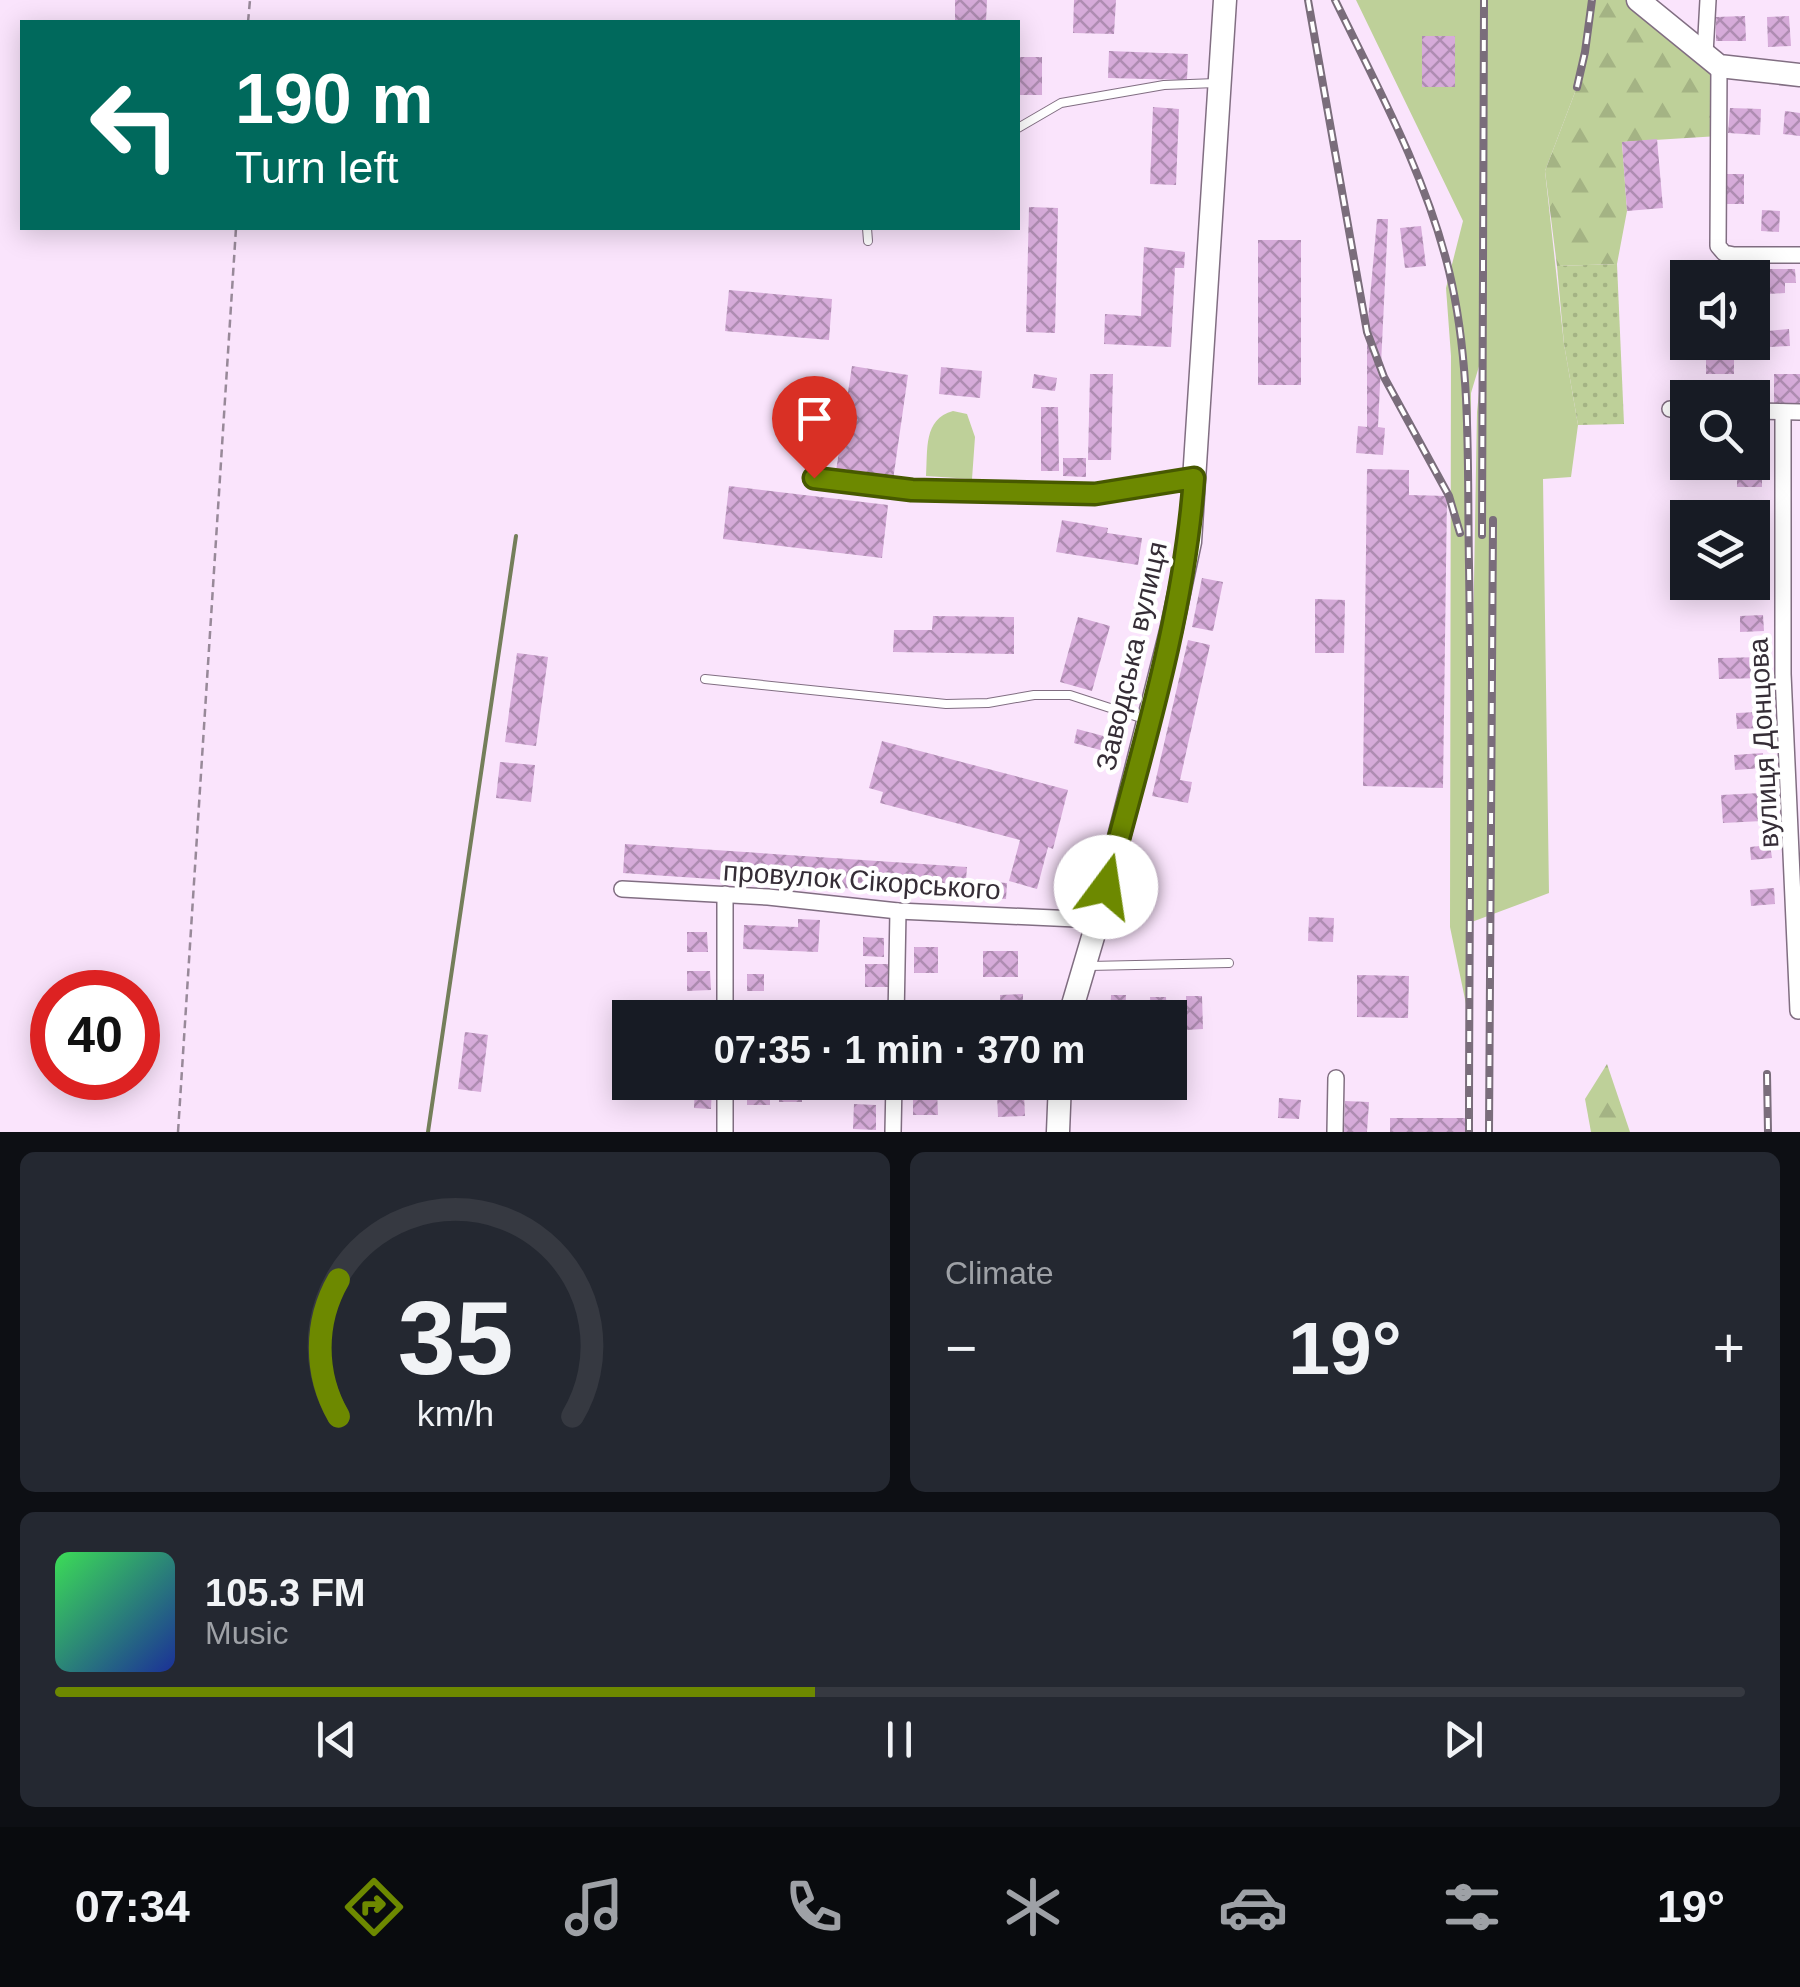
<!DOCTYPE html>
<html lang="en">
<head>
<meta charset="utf-8">
<style>
	:root { --surface:#171b24; --page:#242831; --text:#f1f3f6; --muted:#9ea1a6; --line:#363941; --accent:#6d8900 }
	body { margin:0; font-family:Helvetica,sans-serif; background:var(--page); color:var(--text); height:100vh; display:flex; flex-direction:column; font-size:38px; white-space:nowrap }
	* { box-sizing:border-box; margin:0 }
	p { font-size:32px; color:var(--muted) }
	.icon { flex:none; width:55px; height:55px; fill:none; stroke:currentColor; stroke-width:2; stroke-linecap:round; stroke-linejoin:round }
	.map { position:relative; height:1132px; overflow:hidden }
	.sheet { display:flex; flex-direction:column; gap:20px; padding:20px; background:#0d0f14; flex:1 }
	.sheet>* { flex:none }
	.hud { position:absolute; left:20px; top:20px; width:1000px; height:210px; border-radius:0px; box-shadow:0 5px 25px #0003; background:#00695c; color:#fff; overflow:hidden }
	.controls { position:absolute; left:1670px; top:260px; display:grid; gap:20px }
	.controls a { display:grid; place-items:center; width:100px; height:100px; border-radius:0px; background:var(--surface); box-shadow:0 5px 25px #0003; font-size:50px }
	.speed { position:absolute; left:30px; top:970px; display:flex; gap:20px; font-size:50px; font-weight:700; text-align:center }
	.speed>* { display:grid; place-content:center; width:130px; height:130px; border-radius:50%; background:var(--surface); box-shadow:0 5px 25px #0003; line-height:1 }
	.speed .limit { border:15px solid #d22; background:#fff; color:#111 }
	.pin { position:absolute; display:grid; place-items:center; width:85px; height:85px; color:#fff; margin:-102px -42px; border-radius:50% 50% 50% 0; rotate:-45deg; box-shadow:0 0 10px #0007 }
	.pin .icon { rotate:45deg }
	.me { position:absolute; width:110px; margin:-55px; rotate:14deg; stroke-linejoin:round; filter:drop-shadow(0 0 8px #0008) }
	.turn { display:flex; align-items:center; gap:35px; height:210px; padding:0 50px; font-size:45px }
	.turn .icon { width:130px; height:130px; stroke-width:2.5 }
	.turn b { display:block; font-size:70px; line-height:85px }
	.big { font-size:75px; font-weight:600; line-height:1.1 }
	.sheet .tile { flex:1; display:flex; flex-direction:column; justify-content:center; gap:15px; min-width:0; padding:0 35px; border-radius:15px; background:var(--page) }
	.sheet .dial { align-items:center; gap:0 }
	.dial svg { height:260px; overflow:visible; fill:none; stroke:var(--line); stroke-width:7; stroke-linecap:round; text-anchor:middle }
	.dial text { fill:var(--text); stroke:none }
	.song { display:flex; align-items:center; gap:30px }
	.cover { width:120px; height:120px; border-radius:15px; background:linear-gradient(135deg,hsl(130 70% 55%),hsl(230 70% 35%)) }
	.played { height:10px; border-radius:5px; background:linear-gradient(90deg,var(--accent) 45%,var(--line) 45%) }
	.keys { display:flex; justify-content:space-around; direction:ltr }
	.heat { display:flex; justify-content:space-between; align-items:center; font-size:55px; direction:ltr }
	.sheet .tiles { flex:1; display:grid; gap:20px; grid-template-columns:1fr 1fr }
	.tile:last-child { grid-column:span 2 }
	.trip { position:absolute; left:612px; top:1000px; width:575px; height:100px; border-radius:0px; background:var(--surface); box-shadow:0 5px 25px #0003; font-weight:600; line-height:100px; text-align:center }
	.dock { display:flex; height:160px; justify-content:space-around; align-items:center; background:#090b0e; color:var(--muted) }
	.dock .icon { width:70px; height:70px }
	.dock .active { color:var(--accent) }
	.dock b { font-size:45px; color:var(--text) }
	.map>svg:first-child { display:block }
	.green { fill:#bed099; fill-rule:evenodd }
	.forest { fill:url(#forest-firs) }
	.garden { fill:url(#garden-dots) }
	.lines { fill:none; stroke-linecap:round; stroke-linejoin:round }
	.stream { stroke:#747e5a; stroke-width:4 }
	.building { fill:url(#building-cross-hatch) }
	.lane-casing { stroke:#816e82; stroke-width:10 }
	.street-casing { stroke:#816e82; stroke-width:18 }
	.secondary-casing { stroke:#816e82; stroke-width:25 }
	.path { stroke:#988999; stroke-width:2.5; stroke-dasharray:8 5; stroke-linecap:butt }
	.lane { stroke:#fff; stroke-width:8 }
	.street { stroke:#fff; stroke-width:15 }
	.secondary { stroke:#fff; stroke-width:22 }
	.rail-casing { stroke:#7a6d7b; stroke-width:8 }
	.rail { stroke:#fff; stroke-width:4; stroke-dasharray:11; stroke-linecap:butt }
	.route-casing { stroke:#475900; stroke-width:25 }
	.route { stroke:#6d8900; stroke-width:18 }
	.labels { text-anchor:middle; stroke-width:9; stroke-linejoin:round; paint-order:stroke }
	.street-label { font-size:28px; fill:#352d36; stroke:#fff }
</style>
</head>
<body>
<div class="map">
<svg width="1800" height="1132" viewBox="0 0 1800 1132">
	<defs>
		<pattern id="forest-firs" width="22" height="20" patternUnits="userSpaceOnUse" patternTransform="scale(2.5)"><rect width="22" height="20" fill="#bed099"/><path d="M5 1l3.5 6h-7zM16 11l3.5 6h-7z" fill="#a4b384"/></pattern>
		<pattern id="garden-dots" width="8" height="8" patternUnits="userSpaceOnUse" patternTransform="scale(2.5)"><rect width="8" height="8" fill="#bed099"/><path d="M2 2h.1M6 6h.1" fill="none" stroke="#a4b384" stroke-width="1.8" stroke-linecap="round"/></pattern>
		<pattern id="building-cross-hatch" width="8" height="8" patternUnits="userSpaceOnUse" patternTransform="scale(2.5)"><rect width="8" height="8" fill="#d6abd9"/><path d="M0 0l8 8M0 8l8-8" fill="none" stroke="#ae8cb1"/></pattern>
	</defs>
	<rect width="100%" height="100%" fill="#fae4fc"/>
	<!-- green -->
	<g class="green">
		<path d="M1356,0H1592L1585,52L1577,87L1545,171L1564,344L1578,425L1571,477L1543,479L1549,893L1469,923L1466,1004L1450,927L1451,356L1446,288L1463,221ZM1483,353L1477,412L1470,811L1471,393Z"/>
		<path d="M953,411L967,414L975,437L972,479L926,476C928,450 923,419 953,411Z"/>
	</g>
	<!-- forest -->
	<g class="forest">
		<path d="M1592,0H1638L1719,66V136L1622,142L1627,211L1617,264L1557,266L1545,171L1577,87L1585,52Z"/>
		<path d="M1607,1064L1630,1132H1591L1585,1099Z"/>
	</g>
	<!-- garden -->
	<path class="garden" d="M1617,264L1624,424L1578,425L1564,344L1557,266Z"/>
	<g class="lines">
		<!-- stream -->
		<path class="stream" d="M428,1132L516,536"/>
	</g>
	<!-- building -->
	<g class="building">
		<path d="M955,0H987L986,22H955Z"/>
		<path d="M1074,0H1116L1114,34L1073,33Z"/>
		<path d="M1745,16L1746,41H1716V17Z"/>
		<path d="M1789,16L1791,46L1768,47L1767,17Z"/>
		<rect x="1422" y="36" width="33" height="51"/>
		<path d="M1109,51L1188,54L1187,80L1108,78Z"/>
		<rect x="1018" y="57" width="24" height="38"/>
		<path d="M1153,107L1179,109L1176,185L1150,184Z"/>
		<path d="M1730,108L1761,109L1760,135L1728,133Z"/>
		<path d="M1785,111L1800,113V136L1783,134Z"/>
		<path d="M1657,139L1663,208L1627,211L1622,142Z"/>
		<rect x="1724" y="174" width="20" height="30"/>
		<path d="M1029,207L1058,208L1055,333L1026,332Z"/>
		<path d="M1762,210L1780,211L1779,232L1761,231Z"/>
		<path d="M1377,219H1388L1378,427L1385,428L1383,455L1356,453L1358,426L1367,427V332Z"/>
		<path d="M1421,226L1426,266L1405,268L1400,228Z"/>
		<rect x="1258" y="240" width="43" height="145"/>
		<path d="M1144,247L1185,252L1184,268H1175L1171,347L1104,344L1105,314L1141,316Z"/>
		<path d="M1768,269H1795L1796,283H1785V293L1768,294Z"/>
		<path d="M729,290L832,299L829,340L725,331Z"/>
		<path d="M1789,329L1790,346L1769,347L1768,331Z"/>
		<rect x="1706" y="345" width="28" height="29"/>
		<path d="M852,366L908,375L893,480L836,471Z"/>
		<path d="M941,367L982,371L980,398L939,394Z"/>
		<path d="M1034,374L1057,378L1055,391L1032,388Z"/>
		<path d="M1090,374H1113L1111,460H1088Z"/>
		<path d="M1774,374H1800V404L1774,403Z"/>
		<path d="M1041,407H1058L1059,471H1041Z"/>
		<path d="M1063,458H1086V477L1063,476Z"/>
		<rect x="1737" y="465" width="25" height="22"/>
		<path d="M1367,469L1409,470V495L1447,496L1443,788L1363,786Z"/>
		<path d="M729,486L888,505L882,558L723,539Z"/>
		<path d="M1673,508H1750V518H1688V535H1673Z"/>
		<path d="M1062,520L1108,528L1107,533L1142,538L1138,565L1056,552Z"/>
		<rect x="1752" y="555" width="14" height="23"/>
		<path d="M1202,578L1223,582L1213,631L1192,627Z"/>
		<path d="M1315,599L1345,600L1344,653H1315Z"/>
		<path d="M1763,615L1764,631L1740,632V616Z"/>
		<path d="M933,616L1014,617V654L893,652L894,630H932Z"/>
		<path d="M1078,617L1110,626L1092,691L1060,682Z"/>
		<path d="M1188,640L1210,645L1180,780L1192,782L1188,803L1152,796Z"/>
		<path d="M517,653L548,657L536,746L505,742Z"/>
		<path d="M1764,657L1765,678L1719,679L1718,658Z"/>
		<path d="M1759,712L1760,728L1737,729L1736,713Z"/>
		<path d="M1077,729L1111,738L1108,752L1074,743Z"/>
		<path d="M882,741L1068,790L1053,849L1048,847L1037,889L1009,881L1020,840L880,803L883,792L869,788Z"/>
		<path d="M1763,753V768L1735,770L1734,755Z"/>
		<path d="M500,762L535,765L531,802L496,798Z"/>
		<path d="M1761,793L1762,821L1723,823L1721,795Z"/>
		<path d="M625,844L967,867L966,880L1007,883L1006,899L623,873Z"/>
		<path d="M1770,845L1772,858L1751,860L1750,847Z"/>
		<path d="M1774,888L1775,904L1751,906L1750,890Z"/>
		<path d="M1309,917L1334,918L1333,942L1308,941Z"/>
		<path d="M798,919L820,920L818,952L743,949L744,925L798,927Z"/>
		<path d="M687,932H707L708,952H687Z"/>
		<path d="M863,937L884,938V957L863,956Z"/>
		<rect x="914" y="947" width="24" height="26"/>
		<rect x="983" y="951" width="35" height="26"/>
		<path d="M865,964H891L890,987H865Z"/>
		<path d="M687,971H710L711,990L687,991Z"/>
		<rect x="747" y="974" width="17" height="17"/>
		<path d="M1357,975L1409,976L1408,1018L1357,1017Z"/>
		<path d="M1023,994V1017L1001,1018L1000,995Z"/>
		<path d="M1111,995H1126L1125,1018L1110,1017Z"/>
		<path d="M1186,996H1202L1203,1029L1187,1030Z"/>
		<path d="M1150,997H1166L1167,1017H1151Z"/>
		<path d="M465,1032L488,1035L481,1092L458,1089Z"/>
		<rect x="747" y="1082" width="23" height="23"/>
		<path d="M853,1082H881V1095L854,1096Z"/>
		<path d="M695,1085L712,1086L711,1109L694,1108Z"/>
		<rect x="779" y="1089" width="23" height="13"/>
		<path d="M937,1091L938,1115H913V1092Z"/>
		<path d="M1024,1094L1025,1116L998,1117L997,1095Z"/>
		<path d="M1279,1098L1301,1100L1299,1119L1278,1118Z"/>
		<path d="M1345,1101L1369,1102L1367,1132H1344Z"/>
		<path d="M854,1104L876,1105V1130L853,1129Z"/>
		<rect x="1390" y="1118" width="77" height="14"/>
	</g>
	<g class="lines">
		<defs>
			<g id="lane">
				<path d="M1018,128L1061,103L1164,85L1216,83"/>
				<path d="M867,228L868,241"/>
				<path d="M815,479L912,491L1095,494L1190,479"/>
				<path d="M705,679L946,704L988,703L1034,695H1070L1144,719"/>
				<path d="M1089,966L1229,963"/>
			</g>
			<g id="street">
				<path d="M1705,54L1708,0"/>
				<path d="M1719,66L1718,246L1724,253L1734,255H1800"/>
				<path d="M1670,409L1688,410"/>
				<path d="M1752,411L1800,412"/>
				<path d="M1783,412V674L1798,1011"/>
				<path d="M622,889L768,897L898,911L1098,920"/>
				<path d="M725,1018V894"/>
				<path d="M896,1018L898,911"/>
				<path d="M725,1132V1082"/>
				<path d="M893,1132L894,1082"/>
				<path d="M1335,1132L1336,1078"/>
			</g>
			<g id="secondary">
				<path d="M1638,0L1719,66L1800,75"/>
				<path d="M1069,1018L1098,920L1171,631L1190,542L1225,0"/>
				<path d="M1058,1132L1060,1082"/>
			</g>
		</defs>
		<!-- lane casing -->
		<use href="#lane" class="lane-casing"/>
		<!-- street casing -->
		<use href="#street" class="street-casing"/>
		<!-- secondary casing -->
		<use href="#secondary" class="secondary-casing"/>
		<!-- path -->
		<g class="path">
			<path d="M248,22L250,0"/>
			<path d="M178,1132L236,228"/>
		</g>
		<!-- lane -->
		<use href="#lane" class="lane"/>
		<!-- street -->
		<use href="#street" class="street"/>
		<!-- secondary -->
		<use href="#secondary" class="secondary"/>
		<defs>
			<g id="rail">
				<path d="M1308,0L1367,332L1384,377L1449,496L1460,533"/>
				<path d="M1335,0C1378,88 1426,176 1449,271C1472,366 1467,468 1469,565C1472,754 1469,943 1469,1132"/>
				<path d="M1577,87L1585,52L1592,0"/>
				<path d="M1482,535L1484,0"/>
				<path d="M1767,1074L1768,1132"/>
				<path d="M1489,1132L1493,520"/>
			</g>
		</defs>
		<!-- rail casing -->
		<use href="#rail" class="rail-casing"/>
		<!-- rail -->
		<use href="#rail" class="rail"/>
	</g>
	<g class="lines">
		<defs>
			<path id="route" d="M814,478L912,490L1095,494L1194,478C1184,617 1141,753 1106,887"/>
		</defs>
		<!-- route casing -->
		<use href="#route" class="route-casing"/>
		<!-- route -->
		<use href="#route" class="route"/>
	</g>
	<g class="labels">
		<!-- street labels -->
		<g class="street-label">
			<text transform="translate(1131 656) rotate(-77)" y="10">Заводська вулиця</text>
			<text transform="translate(1763 743) rotate(-93)" y="10">вулиця Донцова</text>
			<text transform="translate(862 880) rotate(4)" y="10">провулок Сікорського</text>
		</g>
	</g>
</svg>
<div class="controls">
<a><svg class="icon" aria-label="sound" viewBox="0 0 24 24"><path d="M4 9h4l5-4v14l-5-4H4zM17 9q2 3 0 6"/></svg></a>
<a><svg class="icon" aria-label="search" viewBox="0 0 24 24"><circle cx="10" cy="10" r="6"/><path d="M15 15l6 6"/></svg></a>
<a><svg class="icon" aria-label="layers" viewBox="0 0 24 24"><path d="M12 4l9 5-9 5-9-5zM3 14l9 5 9-5"/></svg></a>
</div>
<div class="speed"><div class="limit">40</div></div>
<div class="pin" style="left:814px;top:478px;background:#d93025"><svg class="icon" aria-label="arrive" viewBox="0 0 24 24"><path d="M6 21V4h12l-3 4 3 4H6"/></svg></div>
<svg class="me" style="left:1106px;top:887px" viewBox="-20 -20 40 40"><circle r="19" fill="#fff"/><path d="M0-13L10 11 0 6-10 11z" fill="#6d8900"/></svg>
<div class="trip">07:35 · 1 min · 370 m</div>
<div class="hud">
<div class="turn"><svg class="icon" aria-label="left" viewBox="0 0 24 24"><path d="M17 20v-9H6M10 6l-5 5 5 5"/></svg><div><b>190 m</b>Turn left</div></div>
</div>
</div>
<section class="sheet">
<div class="tiles">
<div class="tile dial"><svg viewBox="0 0 100 80">
<path d="M14 69A42 42 0 1 1 86 69"/>
<path d="M14 69A42 42 0 0 1 14 27" stroke="#6d8900"/>
<text x="50" y="56" font-size="32" font-weight="700">35</text>
<text x="50" y="72" font-size="11">km/h</text>
</svg></div>
<div class="tile"><p>Climate</p>
<div class="heat"><a>−</a><b class="big">19°</b><a>+</a></div>
</div>
<div class="tile">
<div class="song"><i class="cover"></i><div><b>105.3 FM</b><p>Music</p></div></div>
<div class="played"></div>
<div class="keys"><svg class="icon" aria-label="previous" viewBox="0 0 24 24"><path d="M18 5L8 12l10 7zM5 5v14"/></svg><svg class="icon" aria-label="pause" viewBox="0 0 24 24"><path d="M8 5v14M16 5v14"/></svg><svg class="icon" aria-label="next" viewBox="0 0 24 24"><path d="M6 5l10 7-10 7zM19 5v14"/></svg></div>
</div>
</div>
</section>
<nav class="dock">
<b>07:34</b>
<svg class="icon active" aria-label="directions" viewBox="0 0 24 24"><path d="M12 3l9 9-9 9-9-9zM9 14v-3h6M13 9l2 2-2 2"/></svg>
<svg class="icon" aria-label="music" viewBox="0 0 24 24"><path d="M9 18V5l10-2v13"/><circle cx="6" cy="18" r="3"/><circle cx="16" cy="16" r="3"/></svg>
<svg class="icon" aria-label="phone" viewBox="0 0 24 24"><path d="M5 4h4l2 5-3 2q2 4 5 5l2-3 5 2v4C11 20 4 13 5 4z"/></svg>
<svg class="icon" aria-label="climate" viewBox="0 0 24 24"><path d="M12 3v18M4 7l16 10M4 17L20 7"/></svg>
<svg class="icon" aria-label="car" viewBox="0 0 24 24"><path d="M5 17H2v-5l4-1 3-4h7l3 4 3 1v5h-3M9 17h6M6 11h13"/><circle cx="7" cy="17" r="2"/><circle cx="17" cy="17" r="2"/></svg>
<svg class="icon" aria-label="filters" viewBox="0 0 24 24"><path d="M4 7h16M4 17h16"/><circle cx="9" cy="7" r="2"/><circle cx="15" cy="17" r="2"/></svg>
<b>19°</b>
</nav>
</body>
</html>
